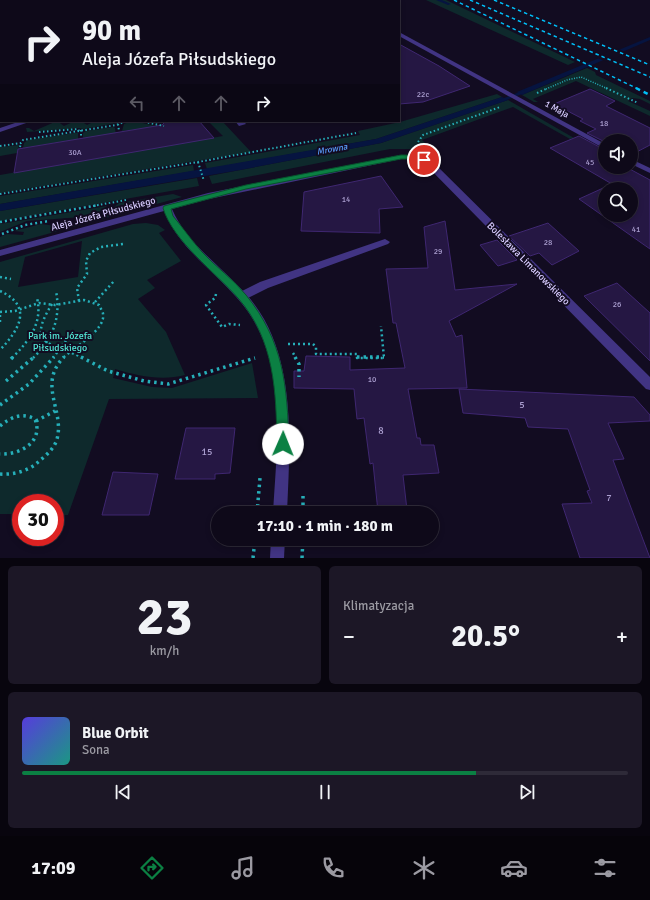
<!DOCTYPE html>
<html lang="pl">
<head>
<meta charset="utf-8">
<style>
	:root { --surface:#0e0919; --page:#1c1726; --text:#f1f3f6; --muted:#9b9aa2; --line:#2e2a38; --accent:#0b8043 }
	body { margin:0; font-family:Signika,sans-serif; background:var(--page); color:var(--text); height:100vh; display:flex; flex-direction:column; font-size:15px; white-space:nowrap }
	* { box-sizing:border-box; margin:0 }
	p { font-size:13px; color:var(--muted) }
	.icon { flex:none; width:22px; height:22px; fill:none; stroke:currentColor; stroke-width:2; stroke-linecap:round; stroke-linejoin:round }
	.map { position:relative; height:558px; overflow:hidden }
	.panel { display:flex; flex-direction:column; gap:8px; padding:8px; background:#08050e; flex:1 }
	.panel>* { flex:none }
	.hud { position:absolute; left:0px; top:0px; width:400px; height:122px; box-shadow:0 2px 6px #0003,0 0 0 1px var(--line); background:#0e0919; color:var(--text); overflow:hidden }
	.fabs { position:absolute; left:598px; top:134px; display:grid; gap:8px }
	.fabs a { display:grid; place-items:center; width:40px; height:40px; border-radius:50%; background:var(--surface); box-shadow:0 2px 6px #0003,0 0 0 1px var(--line); font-size:20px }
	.speed { position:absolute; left:12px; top:494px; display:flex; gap:8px; font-size:20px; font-weight:700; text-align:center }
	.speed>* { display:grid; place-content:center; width:52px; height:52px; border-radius:50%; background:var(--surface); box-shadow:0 2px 6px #0003,0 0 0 1px var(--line); line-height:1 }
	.speed .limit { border:6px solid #d22; background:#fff; color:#111 }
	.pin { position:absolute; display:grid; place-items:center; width:34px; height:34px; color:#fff; margin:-17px; border:2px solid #fff; border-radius:50%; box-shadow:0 1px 4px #0007 }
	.me { position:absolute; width:44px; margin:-22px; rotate:1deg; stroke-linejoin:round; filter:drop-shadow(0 0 3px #0008) }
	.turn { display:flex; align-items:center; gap:14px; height:84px; padding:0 16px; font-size:18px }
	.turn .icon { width:52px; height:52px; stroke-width:2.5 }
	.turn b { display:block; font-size:28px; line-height:34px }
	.lanes { display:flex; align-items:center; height:38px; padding:0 16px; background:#0003; justify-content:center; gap:20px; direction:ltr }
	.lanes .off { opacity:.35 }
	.big { font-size:30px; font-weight:700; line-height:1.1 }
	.panel .card { flex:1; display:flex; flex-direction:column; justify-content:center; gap:6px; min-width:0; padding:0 14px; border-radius:6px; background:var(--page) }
	.panel .dial { align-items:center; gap:0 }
	.dial b { font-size:52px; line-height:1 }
	.song { display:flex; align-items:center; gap:12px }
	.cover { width:48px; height:48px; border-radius:6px; background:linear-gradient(135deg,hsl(250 70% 55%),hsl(170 70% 35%)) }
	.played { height:4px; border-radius:2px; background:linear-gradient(90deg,var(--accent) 75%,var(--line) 75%) }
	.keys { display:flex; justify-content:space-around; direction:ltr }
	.heat { display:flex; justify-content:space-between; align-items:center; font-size:22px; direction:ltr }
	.panel .tiles { flex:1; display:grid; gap:8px; grid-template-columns:1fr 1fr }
	.card:last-child { grid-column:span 2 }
	.trip { position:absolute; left:211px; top:506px; width:228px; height:40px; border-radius:20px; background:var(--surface); box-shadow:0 2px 6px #0003,0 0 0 1px var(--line); font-weight:700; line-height:40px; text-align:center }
	.dock { display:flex; height:64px; justify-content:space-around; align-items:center; background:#06040a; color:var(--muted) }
	.dock .icon { width:28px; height:28px }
	.dock .on { color:var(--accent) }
	.dock b { font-size:18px; color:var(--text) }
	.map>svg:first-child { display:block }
	.green { fill:#0e292c; fill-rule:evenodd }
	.water { fill:#061440 }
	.pier { fill:#120c21 }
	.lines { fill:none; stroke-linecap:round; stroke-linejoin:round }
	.stream { fill:#061440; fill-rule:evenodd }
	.building { fill:#251743; stroke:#3f2771; fill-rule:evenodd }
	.path-far3 { stroke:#26afb9; stroke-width:1.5; stroke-dasharray:1 1.5; stroke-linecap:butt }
	.path-far2 { stroke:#26afb9; stroke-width:2; stroke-dasharray:1.5 2.5; stroke-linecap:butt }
	.path-far1 { stroke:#26afb9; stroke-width:2.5; stroke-dasharray:2 3; stroke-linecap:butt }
	.path { stroke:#26afb9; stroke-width:3.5; stroke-dasharray:2.5 4; stroke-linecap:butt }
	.lane { fill:#413483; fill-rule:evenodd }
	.street { fill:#413483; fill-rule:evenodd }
	.secondary { fill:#7b63ff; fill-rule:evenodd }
	.rail-far1 { stroke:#00bff7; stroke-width:1.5; stroke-dasharray:3.5 3; stroke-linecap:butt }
	.rail { stroke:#00bff7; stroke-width:2.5; stroke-dasharray:4.5 4; stroke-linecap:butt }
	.route { fill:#0b8043; stroke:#07532c }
	.labels { text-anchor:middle; stroke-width:4; stroke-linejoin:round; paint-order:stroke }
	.number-label { font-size:8px; fill:#ab9fd0 }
	.far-street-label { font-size:9px; fill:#d8ccff; stroke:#120c21 }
	.far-water-label { font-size:9px; font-style:italic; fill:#5a9eff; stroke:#120c21 }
	.street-label { font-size:10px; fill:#d8ccff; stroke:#120c21 }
	.park-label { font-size:10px; fill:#51e6d4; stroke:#120c21 }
	.near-number-label { font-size:10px; fill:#ab9fd0 }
</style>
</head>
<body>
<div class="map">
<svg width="650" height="558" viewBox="0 0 650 558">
	<rect width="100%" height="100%" fill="#120c21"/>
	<!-- green -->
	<g class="green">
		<path d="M426,0H446L575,62L568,65Z"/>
		<path d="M587,68L595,72L596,75L650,101V104L640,99L632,98L628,101L650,111V116L576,81L533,99L538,102H534L522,95Z"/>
		<path d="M497,94L502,97L376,139L207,169L205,163L360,135L358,131L400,122Z"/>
		<path d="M508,100L574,138L570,139L513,107L422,140L425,143L414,149H390L212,184L209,176L381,143Z"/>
		<path d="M57,121L64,126C73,122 78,119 87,125L95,121L122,122L84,129L78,128L27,132L26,128H29L34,131Z"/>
		<path d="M131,121H134L160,127L122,131L124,124Z"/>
		<path d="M208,121H222L251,152L0,193V175L223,136Z"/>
		<path d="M113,127L115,128L116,136L83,138V133L86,131Z"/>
		<path d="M74,133H78V139L23,148L24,143L28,140Z"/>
		<path d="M19,145L17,153L0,156V147Z"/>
		<path d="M193,165L194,171L0,204V196Z"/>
		<path d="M197,178L199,186L0,221V211Z"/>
		<path d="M173,194L182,197L0,247V237L7,234L23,235L24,232L14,231L41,224L56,226L86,220L108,212L119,203Z"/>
		<path d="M107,206L99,212L82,217L27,221L0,232V224Z"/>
		<path d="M146,223L158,225L165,230L159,233L181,261L147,280L155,288L138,299L166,332L185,375C162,381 138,376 115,369L113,378L152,387L172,388L252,363L258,398L109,399L68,515H55V503H21V514H0V262L133,224ZM82,241L78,277L18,287L25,257Z"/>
	</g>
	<!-- water -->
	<g class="water">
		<path d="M650,37V40L522,95L517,92Z"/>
		<path d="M502,97L508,100L381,143L240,170L0,211V204L376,139Z"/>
	</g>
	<!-- pier -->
	<path class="pier" d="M616,48L627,53L607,62L595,57Z"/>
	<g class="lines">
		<!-- stream -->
		<g class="stream">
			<path d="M436,0H442L451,4L448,5Z"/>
			<path d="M527,89L532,90L499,103L494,102Z"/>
		</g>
	</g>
	<!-- building -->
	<g class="building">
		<path d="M399,44L439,66L470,86L423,102L399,104Z"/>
		<path d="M590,89L615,101L606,106L650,128V145L631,155V141L605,142L587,133L596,129L580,121L583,119L554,104Z"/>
		<path d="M166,121H199L214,138L14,173L18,149L162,125Z"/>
		<path d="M579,136L605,150V167H626L650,180V249L579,199L612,184L550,148ZM605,189H631V215H605Z"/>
		<path d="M381,176L403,207L379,209L380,233L301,231L304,192Z"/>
		<path d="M445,221L455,290L517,284L449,321L456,337L462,335L467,388L408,389L417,438H420L421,445H434L439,473L403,475L407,510L378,512L373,463L370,464L364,418L357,419L354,389L294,388V371H304L306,356L350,357V370L405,368L396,323H393L386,269L428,268L424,227Z"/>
		<path d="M548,223L579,251L552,265L539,253L530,256L509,236Z"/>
		<path d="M497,240L517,260L498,266L480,245Z"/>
		<path d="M617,283L650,313V361L584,296Z"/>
		<path d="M459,389L634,397L650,415V421L608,423L624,459L613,460L650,558H580L562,504L592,503L587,491L590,490L568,429L528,427L525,418L463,413Z"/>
		<path d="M186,428H235L230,473L215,474V479H175Z"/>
		<path d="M113,472L158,474L149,515H102Z"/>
	</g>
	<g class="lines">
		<!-- path-far3 -->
		<path class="path-far3" d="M546,89L567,80L581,77L608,89"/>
		<!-- path-far2 -->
		<g class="path-far2">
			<path d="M606,88L638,103"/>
			<path d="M537,93L548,88"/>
			<path d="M140,121L164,126"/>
			<path d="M118,124L119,131"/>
			<path d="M81,130V138"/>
			<path d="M39,132L78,129L79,131"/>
			<path d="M418,142L423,135L500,107"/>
			<path d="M0,146L21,143L23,140L116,125L127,121"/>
			<path d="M20,147L21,143"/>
			<path d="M198,162L204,181"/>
			<path d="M0,194L198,162L356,133"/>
			<path d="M93,206L126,200"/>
		</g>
		<!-- path-far1 -->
		<g class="path-far1">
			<path d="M0,222L99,205"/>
			<path d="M2,234L25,225L49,221"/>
			<path d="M0,277L11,279"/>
			<path d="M0,291C33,306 20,329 0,350"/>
			<path d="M216,294L215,298L206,305L222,327L229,324L240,325"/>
			<path d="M79,301L77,288L87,274L86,261L90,253L101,247L123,244"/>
			<path d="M95,302L115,280"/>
			<path d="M52,304C25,347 52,342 83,358"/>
			<path d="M0,312L15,311L39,303L55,305L84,300L99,305C100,308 103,311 103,314C106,330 73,348 63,358"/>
			<path d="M0,315V323"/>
			<path d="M288,344H313L316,347V354H357V358H384L381,326"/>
			<path d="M293,353L296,358"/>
			<path d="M12,358C29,341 43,323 37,298"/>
			<path d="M33,358C53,339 61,318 56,291"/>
			<path d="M53,358L67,339"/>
		</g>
		<!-- path -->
		<g class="path">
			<path d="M81,357L108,371L144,381L168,384L255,358"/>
			<path d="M295,357L299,364V377"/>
			<path d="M357,357H384"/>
			<path d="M11,359L13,357"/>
			<path d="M6,381L34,357"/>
			<path d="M0,405L29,384L54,357"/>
			<path d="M36,421L55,411"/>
			<path d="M0,426C11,417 22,412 35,419C44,442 20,455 0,454"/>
			<path d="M0,474C13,475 28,471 37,463C44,457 52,451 56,442C67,413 36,385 64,357"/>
			<path d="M303,496V513"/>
			<path d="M257,513L260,478"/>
			<path d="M253,558L255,539"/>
			<path d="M302,558L303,539"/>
		</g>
		<!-- lane -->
		<g class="lane">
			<rect x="0" y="64" width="1" height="4"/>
			<path d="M21,121H32L0,132V128Z"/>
			<path d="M235,121H243L246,124L239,126Z"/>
			<path d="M385,239L390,242L388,244L268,288L246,299H238L237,296L238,293L260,282Z"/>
		</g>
		<!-- street -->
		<g class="street">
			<path d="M218,0H228L217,1Z"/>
			<path d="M332,0H339L340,1H333Z"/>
			<rect x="0" y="10" width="1" height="4"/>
			<path d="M399,32L605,144V149L399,36Z"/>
			<path d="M401,155H415L432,161L650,377V390L646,389L426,165L414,159H401L209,199L172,209C187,244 220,265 245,293C298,350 290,441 287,513H273C277,443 289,356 238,299C213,270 179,248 164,211L0,256V250L208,193Z"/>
			<path d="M631,159L650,168V173L631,164Z"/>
			<path d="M271,539H285L284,558H270Z"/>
		</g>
		<!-- secondary -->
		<g class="secondary">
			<path d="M81,0H87L80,1Z"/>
			<path d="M0,71H1L0,76Z"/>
		</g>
		<!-- rail-far1 -->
		<g class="rail-far1">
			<path d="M454,0L638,89"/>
			<path d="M470,0L650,77"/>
			<path d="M494,0L650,65"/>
		</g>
		<!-- rail -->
		<path class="rail" d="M636,88L650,95"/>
	</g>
	<!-- route -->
	<path class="route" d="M401,155H415L427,160L424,162L414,159H401L246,189L171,209L173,216C183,228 192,241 202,252C216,267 233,279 246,295C284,342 287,386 289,444L287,448L283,450L279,448L277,444C276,392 275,340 238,298C216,273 173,241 163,208L164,206L246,185Z"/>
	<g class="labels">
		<!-- number labels -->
		<g class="number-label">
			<text x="423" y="97">22c</text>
			<text x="604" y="126">18</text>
			<text x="75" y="155">30A</text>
			<text x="590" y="165">45</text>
			<text x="346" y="202">14</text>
			<text x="636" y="232">41</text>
			<text x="548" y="245">28</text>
			<text x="438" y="254">29</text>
			<text x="617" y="307">26</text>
			<text x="372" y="382">10</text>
		</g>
		<!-- far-street labels -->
		<g class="far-street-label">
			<text transform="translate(557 109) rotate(29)" y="3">1 Maja</text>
		</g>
		<!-- far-water labels -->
		<g class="far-water-label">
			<text transform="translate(332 149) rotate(-10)" y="3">Mrowna</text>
		</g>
		<!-- street labels -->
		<g class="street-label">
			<text transform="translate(103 213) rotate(-15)" y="4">Aleja Józefa Piłsudskiego</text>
			<text transform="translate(529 263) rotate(45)" y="4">Bolesława Limanowskiego</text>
		</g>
		<!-- park labels -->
		<g class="park-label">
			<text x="60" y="339">Park im. Józefa<tspan x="60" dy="12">Piłsudskiego</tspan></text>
		</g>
		<!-- near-number labels -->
		<g class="near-number-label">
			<text x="522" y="408">5</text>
			<text x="381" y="434">8</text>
			<text x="207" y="455">15</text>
			<text x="609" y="501">7</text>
		</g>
	</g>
</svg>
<div class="fabs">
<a><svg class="icon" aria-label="sound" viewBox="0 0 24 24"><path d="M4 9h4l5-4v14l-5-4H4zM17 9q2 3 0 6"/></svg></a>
<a><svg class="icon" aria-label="search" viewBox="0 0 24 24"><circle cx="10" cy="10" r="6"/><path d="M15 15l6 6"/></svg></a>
</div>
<div class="speed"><div class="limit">30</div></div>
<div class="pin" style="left:424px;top:160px;background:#d93025"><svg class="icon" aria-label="arrive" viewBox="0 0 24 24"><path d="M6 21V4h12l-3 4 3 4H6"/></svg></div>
<svg class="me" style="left:283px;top:444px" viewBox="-20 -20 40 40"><circle r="19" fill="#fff"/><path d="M0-13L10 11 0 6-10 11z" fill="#0b8043"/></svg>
<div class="trip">17:10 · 1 min · 180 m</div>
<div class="hud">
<div class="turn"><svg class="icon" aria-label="right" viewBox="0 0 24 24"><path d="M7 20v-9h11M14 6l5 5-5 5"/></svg><div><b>90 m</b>Aleja Józefa Piłsudskiego</div></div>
<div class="lanes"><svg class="icon off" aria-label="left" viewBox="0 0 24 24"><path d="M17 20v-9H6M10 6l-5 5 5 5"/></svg><svg class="icon off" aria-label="ahead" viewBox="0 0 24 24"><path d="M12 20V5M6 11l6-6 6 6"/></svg><svg class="icon off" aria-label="ahead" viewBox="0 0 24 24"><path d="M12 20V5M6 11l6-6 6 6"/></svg><svg class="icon" aria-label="right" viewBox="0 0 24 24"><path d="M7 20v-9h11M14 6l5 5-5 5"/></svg></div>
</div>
</div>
<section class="panel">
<div class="tiles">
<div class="card dial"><b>23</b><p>km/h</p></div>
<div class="card"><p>Klimatyzacja</p>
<div class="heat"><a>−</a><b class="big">20.5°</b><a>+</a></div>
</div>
<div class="card">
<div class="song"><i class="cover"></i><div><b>Blue Orbit</b><p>Sona</p></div></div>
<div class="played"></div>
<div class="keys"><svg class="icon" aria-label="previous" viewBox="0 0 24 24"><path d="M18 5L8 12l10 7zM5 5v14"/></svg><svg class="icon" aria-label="pause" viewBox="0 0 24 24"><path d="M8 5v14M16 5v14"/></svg><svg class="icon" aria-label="next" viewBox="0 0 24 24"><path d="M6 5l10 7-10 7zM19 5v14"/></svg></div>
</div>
</div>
</section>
<nav class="dock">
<b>17:09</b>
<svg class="icon on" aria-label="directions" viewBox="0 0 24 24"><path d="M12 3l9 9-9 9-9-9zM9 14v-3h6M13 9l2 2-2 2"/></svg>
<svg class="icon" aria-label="music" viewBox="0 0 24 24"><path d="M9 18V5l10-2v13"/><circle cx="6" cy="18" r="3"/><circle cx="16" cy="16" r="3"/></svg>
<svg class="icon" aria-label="phone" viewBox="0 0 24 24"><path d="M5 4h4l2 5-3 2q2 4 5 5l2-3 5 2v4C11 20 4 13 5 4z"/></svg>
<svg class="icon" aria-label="climate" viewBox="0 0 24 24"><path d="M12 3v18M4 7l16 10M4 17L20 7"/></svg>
<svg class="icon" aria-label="car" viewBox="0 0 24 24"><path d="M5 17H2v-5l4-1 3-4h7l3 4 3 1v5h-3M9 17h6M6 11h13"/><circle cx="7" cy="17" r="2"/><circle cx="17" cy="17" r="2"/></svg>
<svg class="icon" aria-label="filters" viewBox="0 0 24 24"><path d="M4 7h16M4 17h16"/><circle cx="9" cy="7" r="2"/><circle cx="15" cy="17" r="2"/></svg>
</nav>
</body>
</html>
